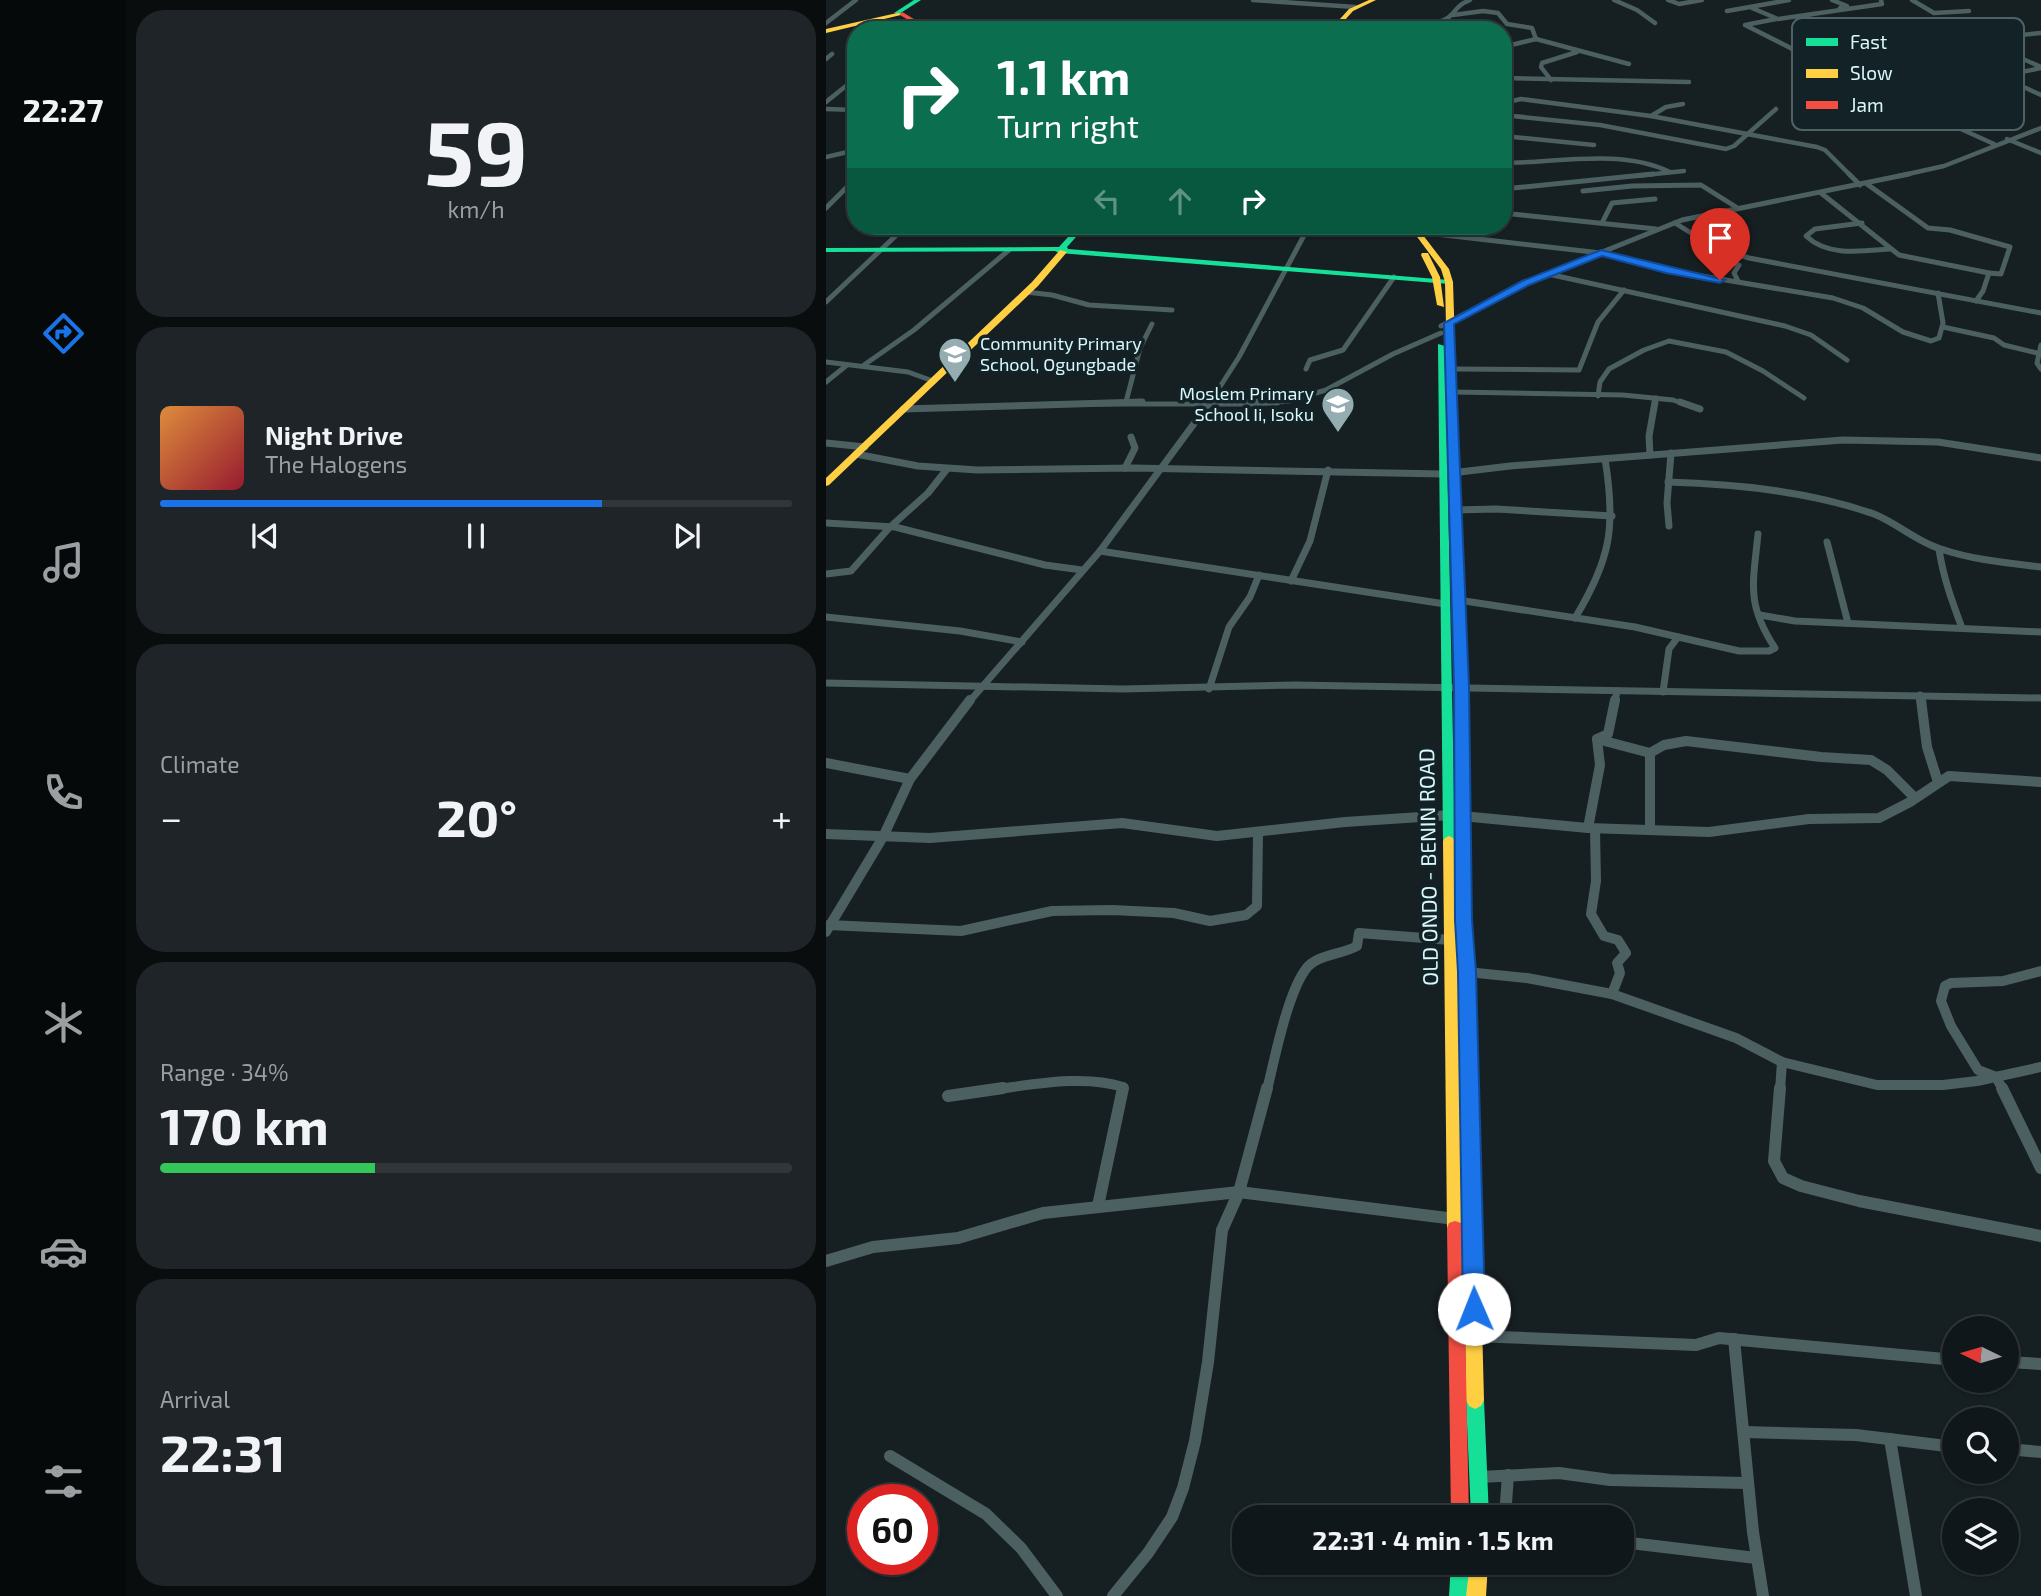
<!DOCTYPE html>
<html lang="en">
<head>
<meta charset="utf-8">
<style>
	:root { --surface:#10171a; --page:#1e2427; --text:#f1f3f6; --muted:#9c9fa2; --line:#303639; --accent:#1a73e8 }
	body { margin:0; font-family:"Exo 2",sans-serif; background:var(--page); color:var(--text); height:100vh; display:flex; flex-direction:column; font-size:26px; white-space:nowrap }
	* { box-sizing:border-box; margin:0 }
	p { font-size:23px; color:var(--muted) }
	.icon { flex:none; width:38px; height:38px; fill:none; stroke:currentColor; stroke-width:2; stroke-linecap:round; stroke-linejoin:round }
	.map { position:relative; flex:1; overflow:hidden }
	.details { display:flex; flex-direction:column; gap:10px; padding:10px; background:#090d0e; width:700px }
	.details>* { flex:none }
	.top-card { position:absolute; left:21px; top:21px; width:665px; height:214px; border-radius:28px; box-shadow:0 2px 5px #0004,0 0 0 2px var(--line); background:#0b6e4f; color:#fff; overflow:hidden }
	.needle { width:46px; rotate:275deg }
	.fabs { position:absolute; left:1116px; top:1316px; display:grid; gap:14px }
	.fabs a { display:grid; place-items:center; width:77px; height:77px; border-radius:50%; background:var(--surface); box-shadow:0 2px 5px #0004,0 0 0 2px var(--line); font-size:35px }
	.speed { position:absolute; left:21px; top:1484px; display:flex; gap:14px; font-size:35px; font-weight:700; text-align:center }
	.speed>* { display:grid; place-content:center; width:91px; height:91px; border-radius:50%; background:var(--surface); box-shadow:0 2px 5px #0004,0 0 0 2px var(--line); line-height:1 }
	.speed .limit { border:10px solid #d22; background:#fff; color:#111 }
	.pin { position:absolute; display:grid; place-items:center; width:60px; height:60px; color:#fff; margin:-72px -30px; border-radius:50% 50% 50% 0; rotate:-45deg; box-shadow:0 0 7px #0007 }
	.pin .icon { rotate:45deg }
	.me { position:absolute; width:77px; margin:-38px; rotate:359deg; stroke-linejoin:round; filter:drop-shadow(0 0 5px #0008) }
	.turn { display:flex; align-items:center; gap:24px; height:147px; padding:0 35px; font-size:32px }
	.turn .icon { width:91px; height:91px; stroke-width:2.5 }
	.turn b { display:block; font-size:49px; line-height:60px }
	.lanes { display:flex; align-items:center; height:66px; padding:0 35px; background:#0003; justify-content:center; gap:35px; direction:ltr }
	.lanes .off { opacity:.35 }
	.big { font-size:52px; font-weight:700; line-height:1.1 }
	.details .widget { flex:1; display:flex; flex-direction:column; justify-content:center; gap:10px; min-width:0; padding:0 24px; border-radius:28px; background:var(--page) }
	.details .dial { align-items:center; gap:0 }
	.dial b { font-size:91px; line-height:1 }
	.song { display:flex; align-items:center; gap:21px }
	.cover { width:84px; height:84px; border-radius:10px; background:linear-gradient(135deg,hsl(30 70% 55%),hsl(350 70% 35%)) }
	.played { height:7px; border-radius:4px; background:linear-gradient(90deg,var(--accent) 70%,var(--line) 70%) }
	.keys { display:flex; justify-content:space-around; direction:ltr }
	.heat { display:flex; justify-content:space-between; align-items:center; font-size:38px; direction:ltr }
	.charge { height:10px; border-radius:5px; background:linear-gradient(90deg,#34c759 34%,var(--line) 0) }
	.trip { position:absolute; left:406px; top:1505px; width:402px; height:70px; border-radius:28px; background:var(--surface); box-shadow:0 2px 5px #0004,0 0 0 2px var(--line); font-weight:700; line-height:70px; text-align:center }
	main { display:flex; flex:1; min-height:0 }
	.dock { display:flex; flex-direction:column; width:126px; justify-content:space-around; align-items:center; background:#06090a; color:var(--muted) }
	.dock .icon { width:49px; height:49px }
	.dock .current { color:var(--accent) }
	.dock b { font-size:32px; color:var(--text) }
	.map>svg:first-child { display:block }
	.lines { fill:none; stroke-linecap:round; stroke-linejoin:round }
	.street-far4 { stroke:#4c6061; stroke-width:4.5 }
	.street-far3 { stroke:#4c6061; stroke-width:5 }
	.street-far2 { stroke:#4c6061; stroke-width:7 }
	.street-far1 { stroke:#4c6061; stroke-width:10 }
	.street { stroke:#4c6061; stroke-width:12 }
	.fast { fill:#16e098; fill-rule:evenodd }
	.slow { fill:#ffcf43; fill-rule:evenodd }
	.jam { fill:#f24e42; fill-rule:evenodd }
	.route { fill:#1a73e8; stroke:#114b97; stroke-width:2 }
	.labels { text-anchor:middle; stroke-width:7; stroke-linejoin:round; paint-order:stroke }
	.far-poi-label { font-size:18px; fill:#daf8fc; stroke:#122226; text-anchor:start }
	.street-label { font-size:21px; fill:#daf8fc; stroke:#122226 }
	.key { fill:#122226; stroke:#4e6266; stroke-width:2 }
	.key-label { font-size:19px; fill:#daf8fc }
</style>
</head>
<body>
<main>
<nav class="dock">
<b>22:27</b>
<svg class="icon current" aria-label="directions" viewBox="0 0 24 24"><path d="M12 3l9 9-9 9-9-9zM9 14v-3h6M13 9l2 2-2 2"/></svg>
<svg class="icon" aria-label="music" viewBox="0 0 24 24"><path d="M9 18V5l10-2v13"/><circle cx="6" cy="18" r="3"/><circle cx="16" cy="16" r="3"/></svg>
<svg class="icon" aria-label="phone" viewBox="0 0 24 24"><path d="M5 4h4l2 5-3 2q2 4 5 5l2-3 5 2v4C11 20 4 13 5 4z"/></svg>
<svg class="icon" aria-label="climate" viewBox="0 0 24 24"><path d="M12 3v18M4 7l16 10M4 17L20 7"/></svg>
<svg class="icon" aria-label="car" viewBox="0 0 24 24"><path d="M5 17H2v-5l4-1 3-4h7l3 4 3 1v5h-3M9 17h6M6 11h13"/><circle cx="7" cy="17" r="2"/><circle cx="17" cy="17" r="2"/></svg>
<svg class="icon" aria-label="filters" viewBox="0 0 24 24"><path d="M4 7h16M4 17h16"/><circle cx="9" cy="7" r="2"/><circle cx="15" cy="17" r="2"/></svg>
</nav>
<section class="details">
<div class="widget dial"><b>59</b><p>km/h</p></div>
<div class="widget">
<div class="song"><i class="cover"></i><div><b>Night Drive</b><p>The Halogens</p></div></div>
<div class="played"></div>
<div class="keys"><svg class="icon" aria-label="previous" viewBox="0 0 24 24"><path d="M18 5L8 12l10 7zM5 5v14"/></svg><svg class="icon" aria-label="pause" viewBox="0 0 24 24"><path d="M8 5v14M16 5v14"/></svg><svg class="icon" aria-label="next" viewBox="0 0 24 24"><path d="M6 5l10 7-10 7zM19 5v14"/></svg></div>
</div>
<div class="widget"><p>Climate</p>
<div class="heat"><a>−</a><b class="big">20°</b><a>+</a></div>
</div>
<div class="widget"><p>Range · 34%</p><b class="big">170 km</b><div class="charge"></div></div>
<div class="widget"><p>Arrival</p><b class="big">22:31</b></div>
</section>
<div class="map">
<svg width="1215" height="1596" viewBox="0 0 1215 1596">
	<rect width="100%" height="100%" fill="#161f22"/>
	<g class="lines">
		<!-- street-far4 -->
		<g class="street-far4">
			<path d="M427,0L529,7"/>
			<path d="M788,0L811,10L829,23"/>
			<path d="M842,0L853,4L876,0"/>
			<path d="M1006,0L1021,6L1014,8"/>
			<path d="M1086,0L1108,13L1143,11"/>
			<path d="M926,8L952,19L1056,4L1055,0"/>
			<path d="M901,11L963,0"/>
			<path d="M627,15L657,11L672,13L681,24L706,28L710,39"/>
			<path d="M978,16L1027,38"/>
			<path d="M950,19L919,25L1042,87L1168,144"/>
			<path d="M513,22C538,23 604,32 623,17C633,9 628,7 644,0"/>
			<path d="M0,23L30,0"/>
			<path d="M403,30C420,18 442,22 462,23L461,27L494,30"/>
			<path d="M1215,33L1152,39L1215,67"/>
			<path d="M677,47L710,39L803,64"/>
			<path d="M966,49L1079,30L1091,33L1108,47"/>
			<path d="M0,59L6,54"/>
			<path d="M677,78L863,82"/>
			<path d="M1180,79L1215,95"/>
			<path d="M725,80L715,67L716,63L751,52"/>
			<path d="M1140,86L1079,59L1073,53L1113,48L1176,76"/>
			<path d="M1075,100L1175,81L1180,79L1176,76L1215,68"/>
			<path d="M0,102L30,78"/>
			<path d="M677,103L695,99L825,116L991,147L999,150L1025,176"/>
			<path d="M0,109L30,110"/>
			<path d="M677,115L774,125L900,149L908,146L950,109"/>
			<path d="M825,116L840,107L857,104"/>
			<path d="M677,136L768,145"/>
			<path d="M1181,139L1215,153"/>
			<path d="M0,157L30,150"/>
			<path d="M677,163C730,163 795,148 844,172"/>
			<path d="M809,176L858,171"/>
			<path d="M1073,176L1118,166L1215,128"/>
		</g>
		<!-- street-far3 -->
		<g class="street-far3">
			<path d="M1023,174L1034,185"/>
			<path d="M1041,184L1102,228L1124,230L1184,247L1175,274L1163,273L1157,291L1150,301"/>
			<path d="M677,189L827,174"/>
			<path d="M757,191L806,186L875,185L910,207"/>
			<path d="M995,193L1073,255L1163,273"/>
			<path d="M0,208L30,178"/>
			<path d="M677,213L830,229"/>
			<path d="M776,223L786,203L829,199"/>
			<path d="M849,223L886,246L923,258L1215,313"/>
			<path d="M1036,223L989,229L980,236C1002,257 1036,251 1064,249"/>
			<path d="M285,226H340"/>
			<path d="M592,232L775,253L840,270L1007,298L1037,308L1077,332L1105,341L1113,338L1117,323L1112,293"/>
			<path d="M902,253L901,261L913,265L908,273L912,281"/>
			<path d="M722,274L959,326L985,335L1021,360"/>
			<path d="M200,292L226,295L263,305L346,310"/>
			<path d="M0,302L80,226"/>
			<path d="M615,326L699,283L856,220L1083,174"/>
			<path d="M1117,327L1168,338L1178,345L1211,353"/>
			<path d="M1215,345L1211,363L1215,369"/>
			<path d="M0,362L82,372L107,381"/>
			<path d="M38,365L88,330L183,250"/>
			<path d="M480,369L484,360L517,350L568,277"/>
			<path d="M625,369L753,370L772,322L798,290"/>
			<path d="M0,382L21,365"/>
			<path d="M626,392L797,395L847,400L859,404"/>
			<path d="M772,396L774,382L783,369L818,350L843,341L900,352L937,371L978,398"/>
			<path d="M300,402L314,348L326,324"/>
			<path d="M254,404H426L463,401L500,390L567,354L615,333"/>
			<path d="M383,404L413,357L483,226"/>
			<path d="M829,404L830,398"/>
		</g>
		<!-- street-far2 -->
		<g class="street-far2">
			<path d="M360,402H451"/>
			<path d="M854,402L874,409"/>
			<path d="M77,409L316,402"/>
			<path d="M0,443L39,447"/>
			<path d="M30,454L92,466L151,470L307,468L617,474L684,466L1017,440L1112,442L1215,458"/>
			<path d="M824,455L823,436L829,402"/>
			<path d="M299,468L309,448L305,437"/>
			<path d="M842,482C911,484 983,491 1048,514C1071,523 1091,542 1115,549C1147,560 1182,563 1215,567"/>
			<path d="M629,510L670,509L786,516"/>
			<path d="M0,523L69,527L219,565L256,570"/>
			<path d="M843,526L841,503L845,453"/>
			<path d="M1001,542L1022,623"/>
			<path d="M1113,549C1117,577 1126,601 1136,628"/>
			<path d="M274,551L619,604"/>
			<path d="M0,574L25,571L63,528L102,493L121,469"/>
			<path d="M465,581L484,541L502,470"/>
			<path d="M632,600L809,627L913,651H943L949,648C920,604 927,584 932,534"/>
			<path d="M934,615L969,621L1215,632"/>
			<path d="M0,617L134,631L196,642"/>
			<path d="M749,618C785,559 790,526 779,459"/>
			<path d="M0,683L297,689L469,685L1215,698"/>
			<path d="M383,689L403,627L424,597L433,575"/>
			<path d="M837,692L843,649L852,637"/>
			<path d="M1094,695L1095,702"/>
			<path d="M143,702L274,551L384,402"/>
			<path d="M789,702L791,691"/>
		</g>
		<!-- street-far1 -->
		<g class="street-far1">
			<path d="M1095,700L1101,747L1112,782"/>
			<path d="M771,739L824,753L838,745L860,741L995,757L1045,760L1061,770L1089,798"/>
			<path d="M824,753V830"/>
			<path d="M0,763L84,779"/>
			<path d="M762,828L774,765L771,739L782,734L789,700"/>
			<path d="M769,829L770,881L765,914L778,936L792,940L800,953L791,963L794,973L786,994"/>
			<path d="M0,834L104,838L296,823L391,836L519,822L625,815L762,828L883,832L983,819L1053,818L1084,802L1123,776L1215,782"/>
			<path d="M2,925L135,931L226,911L286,910L348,913L384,921L420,915L431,906L432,834"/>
			<path d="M0,932L57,837L84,779L144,700"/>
			<path d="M641,972L701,978L786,994L910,1038L956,1062L1051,1085H1117L1151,1081L1215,1067"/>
			<path d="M164,1090C206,1085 256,1074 297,1087V1090"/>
			<path d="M441,1090C448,1062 464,978 486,963C498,954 517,954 531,946L533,933L624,940"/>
			<path d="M954,1090L956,1062"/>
			<path d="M1177,1090L1170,1077L1152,1070L1125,1026L1115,1001L1119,986L1125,983L1177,981L1215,971"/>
		</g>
		<!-- street -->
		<g class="street">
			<path d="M954,1088L948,1161L957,1178L975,1186L1033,1201L1215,1236"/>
			<path d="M1176,1088L1215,1168"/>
			<path d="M122,1096L177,1088"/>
			<path d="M272,1206L297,1088"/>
			<path d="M0,1261L47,1247L132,1238L217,1213L413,1192L629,1219"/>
			<path d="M648,1336L870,1345L893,1338L1129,1360"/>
			<path d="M908,1339L927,1532L937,1596"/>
			<path d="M1181,1362L1215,1364"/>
			<path d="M918,1432L1030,1435L1129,1447"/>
			<path d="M1064,1439L1090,1596"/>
			<path d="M1181,1449L1215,1452"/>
			<path d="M64,1456L160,1514L195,1548L231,1596"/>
			<path d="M653,1477L733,1473L784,1480L920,1483"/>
			<path d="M679,1517L682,1475"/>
			<path d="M796,1542L930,1558"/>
			<path d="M287,1596L322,1553L346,1517L357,1488L369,1441L382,1362L396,1230L413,1192L441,1088"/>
		</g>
		<!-- fast -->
		<g class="fast">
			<path d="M88,0H95L73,14L68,13Z"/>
			<path d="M252,226H260L241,247L242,249L623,280L627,282L623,284L233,253L229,251L0,252V248L233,247Z"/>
			<path d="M612,344L619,346L629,841L627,844H619L617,841Z"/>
			<path d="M636,756L642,760L650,1092L648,1097L643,1098L638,1097L636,1092L630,760Z"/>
			<path d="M649,1391L655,1394L658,1400L663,1517H645L640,1400L643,1394Z"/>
			<path d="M625,1563H643V1596H623Z"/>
		</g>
		<!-- slow -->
		<g class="slow">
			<path d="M543,0H550L527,11L510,30H504L523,9Z"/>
			<path d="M71,13L79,14L0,33V29Z"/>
			<path d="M583,226H590L623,269L627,282L642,760L636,764L630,760L619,282L615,269Z"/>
			<path d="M234,250L241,252L212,286L3,485L0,486V478L206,282Z"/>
			<path d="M596,253H602L614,277L618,307L611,305L606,277L595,255Z"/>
			<path d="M623,836L627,838L629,841L637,1228L635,1233L629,1235L623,1233L621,1228L617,841L619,838Z"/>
			<path d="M643,1086L648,1087L650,1092L658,1400L655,1406L649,1409L643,1406L640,1400L636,1092L638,1087Z"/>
			<path d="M644,1563H662L660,1596H640Z"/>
		</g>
		<!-- jam -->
		<g class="jam">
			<path d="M76,12L78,13L106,30H99L74,15Z"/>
			<path d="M629,1221L635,1223L637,1228L643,1517H625L621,1228L623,1223Z"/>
		</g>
	</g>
	<!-- route -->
	<path class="route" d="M775,250L899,280L894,283L840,273L776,256L703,285L628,324L643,687L646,920L650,972L659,1309L655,1316L648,1320L640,1316L637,1309L632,972L629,920L628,687L618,323L696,281Z"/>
	<!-- icons -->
	<defs>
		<symbol id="school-pin" viewBox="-11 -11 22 30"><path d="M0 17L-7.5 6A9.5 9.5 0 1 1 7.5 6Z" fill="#95acb0" stroke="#122226"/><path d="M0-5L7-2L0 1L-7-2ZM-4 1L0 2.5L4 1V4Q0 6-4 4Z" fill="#fff"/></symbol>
	</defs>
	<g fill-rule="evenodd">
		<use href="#school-pin" x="110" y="335" width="38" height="52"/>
		<use href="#school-pin" x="493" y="385" width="38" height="52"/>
	</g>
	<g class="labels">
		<!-- far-poi labels -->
		<g class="far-poi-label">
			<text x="154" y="350">Community Primary<tspan x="154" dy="21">School, Ogungbade</tspan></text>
			<text x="488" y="400" text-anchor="end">Moslem Primary<tspan x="488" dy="21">School Ii, Isoku</tspan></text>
		</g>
		<!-- street labels -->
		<g class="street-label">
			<text transform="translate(603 867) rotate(-91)" y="7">OLD ONDO - BENIN ROAD</text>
		</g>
	</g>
	<!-- legend -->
	<rect x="966" y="18" width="232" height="112" rx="10" class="key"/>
	<rect x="980" y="38" width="32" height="8" fill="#16e098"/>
	<rect x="980" y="69" width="32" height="9" fill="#ffcf43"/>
	<rect x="980" y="101" width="32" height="8" fill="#f24e42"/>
	<g class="key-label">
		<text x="1024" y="49">Fast</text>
		<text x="1024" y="80">Slow</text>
		<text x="1024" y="112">Jam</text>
	</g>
</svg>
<div class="fabs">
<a><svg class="needle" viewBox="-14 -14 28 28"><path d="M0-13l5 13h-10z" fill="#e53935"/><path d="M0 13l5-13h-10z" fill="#9c9fa2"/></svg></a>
<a><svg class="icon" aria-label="search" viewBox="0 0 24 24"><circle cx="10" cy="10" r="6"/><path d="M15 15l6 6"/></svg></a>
<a><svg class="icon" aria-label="layers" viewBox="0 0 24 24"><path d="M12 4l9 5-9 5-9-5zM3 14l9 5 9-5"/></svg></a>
</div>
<div class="speed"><div class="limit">60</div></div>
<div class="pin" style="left:894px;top:280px;background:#d93025"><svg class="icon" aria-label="arrive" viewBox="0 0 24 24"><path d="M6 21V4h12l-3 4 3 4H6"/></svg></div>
<svg class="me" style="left:648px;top:1309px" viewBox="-20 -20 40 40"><circle r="19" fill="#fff"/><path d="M0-13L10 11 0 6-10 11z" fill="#1a73e8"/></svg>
<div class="trip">22:31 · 4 min · 1.5 km</div>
<div class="top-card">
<div class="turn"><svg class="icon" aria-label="right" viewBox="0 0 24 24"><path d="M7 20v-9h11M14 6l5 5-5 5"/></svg><div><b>1.1 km</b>Turn right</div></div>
<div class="lanes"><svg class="icon off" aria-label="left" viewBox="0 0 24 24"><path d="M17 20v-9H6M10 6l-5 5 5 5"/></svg><svg class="icon off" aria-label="ahead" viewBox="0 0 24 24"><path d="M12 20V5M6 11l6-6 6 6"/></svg><svg class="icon" aria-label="right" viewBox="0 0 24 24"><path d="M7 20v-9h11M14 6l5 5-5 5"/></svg></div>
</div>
</div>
</main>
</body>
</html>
